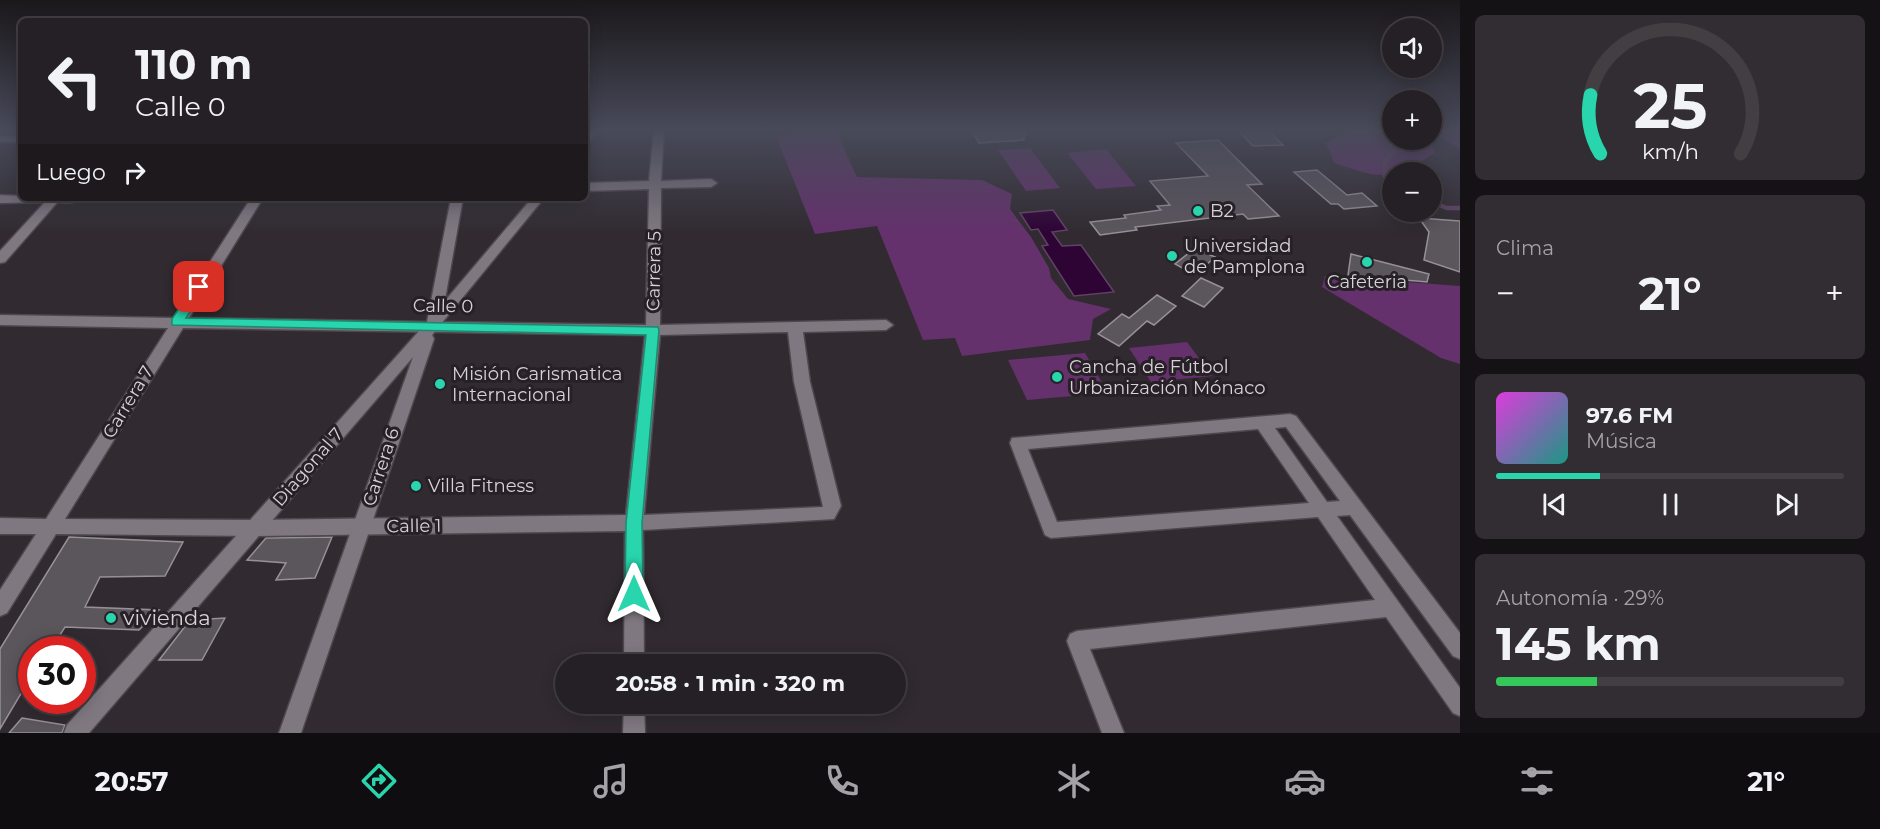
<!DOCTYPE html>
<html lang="es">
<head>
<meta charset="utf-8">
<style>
	:root { --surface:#252025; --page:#312d32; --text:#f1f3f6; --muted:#a3a3a7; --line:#423e42; --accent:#28d5ad }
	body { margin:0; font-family:Montserrat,sans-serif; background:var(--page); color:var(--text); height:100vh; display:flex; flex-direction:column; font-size:22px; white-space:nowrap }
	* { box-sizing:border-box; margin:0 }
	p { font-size:20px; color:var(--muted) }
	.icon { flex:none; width:33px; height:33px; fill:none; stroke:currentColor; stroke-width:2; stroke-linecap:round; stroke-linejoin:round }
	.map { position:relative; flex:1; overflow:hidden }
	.side { display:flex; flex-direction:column; gap:15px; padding:15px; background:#141214; width:420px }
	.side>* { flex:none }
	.banner { position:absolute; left:18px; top:18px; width:570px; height:183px; border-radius:9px; box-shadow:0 3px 15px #0003,0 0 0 2px var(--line); background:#252025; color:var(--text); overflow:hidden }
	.tools { position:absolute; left:1382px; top:18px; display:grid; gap:12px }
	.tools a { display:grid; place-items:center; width:60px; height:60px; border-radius:50%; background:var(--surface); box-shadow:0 3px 15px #0003,0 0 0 2px var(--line); font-size:30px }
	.speed { position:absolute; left:18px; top:636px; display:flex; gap:12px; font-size:30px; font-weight:700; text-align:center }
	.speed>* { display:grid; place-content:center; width:78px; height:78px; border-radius:50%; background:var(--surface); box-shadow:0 3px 15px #0003,0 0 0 2px var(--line); line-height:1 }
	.speed .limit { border:9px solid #d22; background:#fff; color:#111 }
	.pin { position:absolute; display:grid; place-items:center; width:51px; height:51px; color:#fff; margin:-26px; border-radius:12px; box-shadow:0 3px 9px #0006 }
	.me { position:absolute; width:66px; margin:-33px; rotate:0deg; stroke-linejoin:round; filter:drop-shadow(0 0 4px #0008) }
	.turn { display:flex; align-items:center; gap:21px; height:126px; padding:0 18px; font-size:27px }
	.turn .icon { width:78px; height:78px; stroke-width:2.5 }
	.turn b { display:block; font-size:42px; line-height:51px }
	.then { display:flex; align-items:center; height:57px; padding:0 18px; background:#0003; gap:12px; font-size:22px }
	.big { font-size:45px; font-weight:700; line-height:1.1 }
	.side .tile { flex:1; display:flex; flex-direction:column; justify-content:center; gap:9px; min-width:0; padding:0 21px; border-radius:9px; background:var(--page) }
	.side .dial { align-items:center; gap:0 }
	.dial svg { height:156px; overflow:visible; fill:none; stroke:var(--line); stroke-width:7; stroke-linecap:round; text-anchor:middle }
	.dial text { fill:var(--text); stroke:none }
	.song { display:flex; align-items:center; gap:18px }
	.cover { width:72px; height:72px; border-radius:9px; background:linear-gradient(135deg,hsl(300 70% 55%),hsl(170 70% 35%)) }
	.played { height:6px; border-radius:3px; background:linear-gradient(90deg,var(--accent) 30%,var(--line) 30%) }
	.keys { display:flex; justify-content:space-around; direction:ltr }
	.heat { display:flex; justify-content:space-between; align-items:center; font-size:33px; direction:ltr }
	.charge { height:9px; border-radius:4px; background:linear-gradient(90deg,#34c759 29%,var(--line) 0) }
	.trip { position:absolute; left:555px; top:654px; width:351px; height:60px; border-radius:30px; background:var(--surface); box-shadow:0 3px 15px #0003,0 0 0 2px var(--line); font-weight:700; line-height:60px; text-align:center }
	.tabs { display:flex; height:96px; justify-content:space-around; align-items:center; background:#0f0d0f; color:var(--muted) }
	.tabs .icon { width:42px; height:42px }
	.tabs .current { color:var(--accent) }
	.tabs b { font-size:27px; color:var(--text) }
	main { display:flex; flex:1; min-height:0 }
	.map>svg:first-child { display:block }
	.green { fill:#64316c }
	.water { fill:#2e0435; stroke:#604265; stroke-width:1.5 }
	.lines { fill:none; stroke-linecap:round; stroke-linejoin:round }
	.stream { stroke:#604265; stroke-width:4.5 }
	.building { fill:#5b555c; stroke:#979098; stroke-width:1.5 }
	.minor-casing { stroke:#4e484e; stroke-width:3 }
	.tertiary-casing { stroke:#4e484e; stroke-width:3 }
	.minor { fill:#7f7880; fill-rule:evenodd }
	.tertiary { fill:#7f7880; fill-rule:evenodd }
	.route { fill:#28d5ad; stroke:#1a8a70; stroke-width:1.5 }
	.poi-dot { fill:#28d5ad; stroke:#272127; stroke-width:2 }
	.labels { text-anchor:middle; stroke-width:6; stroke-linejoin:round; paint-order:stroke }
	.poi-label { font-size:18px; fill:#d6d2d6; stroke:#272127; text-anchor:start }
	.street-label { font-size:18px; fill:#d6d2d6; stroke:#272127 }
	.near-poi-label { font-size:21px; fill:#d6d2d6; stroke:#272127; text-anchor:start }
</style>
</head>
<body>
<main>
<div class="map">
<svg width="1460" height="733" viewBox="0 0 1460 733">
	<rect width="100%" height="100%" fill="#312b31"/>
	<!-- green -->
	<g class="green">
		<path d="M1346,129H1392V140H1430L1435,153C1389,181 1385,180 1334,163L1326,143L1347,132Z"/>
		<path d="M1431,129H1460V149L1431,131Z"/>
		<path d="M836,131L857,177L982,180L1012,194L1010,209L1031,237L1049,268L1051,278L1068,299L1111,309L1093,319L1090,340L962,356L955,338L923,340L877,226L815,234L776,136Z"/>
		<path d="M1030,148L1060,188L1026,191L998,150Z"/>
		<path d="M1106,149L1136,186L1096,189L1067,153Z"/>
		<path d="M1325,276L1460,286V364L1441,358L1322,287Z"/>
		<path d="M1187,342L1212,376L1151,382L1129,348Z"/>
		<path d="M1085,353L1108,393L1027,400L1008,360Z"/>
	</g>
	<!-- water -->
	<path class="water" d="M1053,210L1067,230L1052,232L1062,246L1081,245L1114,292L1074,296L1042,246L1048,245L1038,229L1031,230L1020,213Z"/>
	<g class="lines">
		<!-- stream -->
		<g class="stream">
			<path d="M1383,129L1394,151L1385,162V178L1392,181"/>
			<path d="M1431,202L1447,208H1460"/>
		</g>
	</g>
	<!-- building -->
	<g class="building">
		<path d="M970,129H1024V140L979,143Z"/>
		<path d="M1237,129H1267L1283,145L1253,146Z"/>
		<path d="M1218,140L1262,184L1247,185L1279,216L1248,219L1243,214L1135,227L1137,230L1100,235L1090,222L1126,218L1124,215L1161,210L1157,206L1170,205L1150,181L1208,176L1176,143Z"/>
		<path d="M1317,170L1347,195L1362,193L1377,206L1344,209L1338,204H1331L1294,172Z"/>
		<path d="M1419,218L1460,221V272L1424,260L1429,232Z"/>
		<path d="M1195,248L1215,257L1195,275L1175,264Z"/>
		<path d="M1351,254L1429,274L1427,282L1348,275Z"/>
		<path d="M1201,278L1223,288L1204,307L1182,296Z"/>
		<path d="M1157,295L1176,306L1154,325L1147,321L1119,346L1098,334L1122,314L1129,318Z"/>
		<path d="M69,537L183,542L165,576L100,577L85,607L159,610L139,630L65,627L53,646L32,648V675L0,729V649Z"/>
		<path d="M332,537L315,578L276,580L286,563L247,560L266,538Z"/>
		<path d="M225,618L202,660H159L190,620Z"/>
		<path d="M22,718L65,725L62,733H9Z"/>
	</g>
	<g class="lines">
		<defs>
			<g id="minor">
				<path d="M654,129H664L661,181L711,179L717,183L711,187L661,188L660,325L886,320L893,325L886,330L803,332L810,382L841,506L834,519L643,530L644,664H624L625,531L256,536L56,534L7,613L0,616V590L36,534H0V518L46,519L168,328L0,325V315L174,318L251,198H263L189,318L427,322L451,198H463L441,322L646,325L649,189L585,191V183L649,181ZM183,328L645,335L626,515L256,520L65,519ZM788,332L794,382L823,507L644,515L660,335Z"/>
				<rect x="0" y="136" width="21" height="6"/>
				<path d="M0,195L61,198L5,262L0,263V251L45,202L0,203Z"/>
				<path d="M1290,414L1296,416L1460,633V659L1453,656L1350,515L1337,516L1460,688V716L1453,713L1386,617L1090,649L1124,733H1102L1067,641L1070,634L1077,631L1375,600L1318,517L1051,538L1045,535L1010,443L1012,438ZM1286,427L1340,501L1327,502L1275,428ZM1258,429L1309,503L1057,522L1028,449Z"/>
				<path d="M624,704H644L645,733H623Z"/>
			</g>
			<g id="tertiary">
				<path d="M588,129H599L589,142L585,143V133Z"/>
				<path d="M49,198H82C75,204 56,204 49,198Z"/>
				<path d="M532,198H544L432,335L434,339L301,733H279L413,357L89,733H64L67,725L428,321Z"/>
			</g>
		</defs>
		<!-- minor casing -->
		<use href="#minor" class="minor-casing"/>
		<!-- tertiary casing -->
		<use href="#tertiary" class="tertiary-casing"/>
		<!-- minor -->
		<use href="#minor" class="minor"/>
		<!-- tertiary -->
		<use href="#tertiary" class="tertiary"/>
	</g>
	<!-- sky -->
	<linearGradient id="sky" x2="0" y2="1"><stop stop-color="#1b181b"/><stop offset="0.56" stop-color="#484a5a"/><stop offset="1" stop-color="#484a5a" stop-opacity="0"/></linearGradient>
	<rect width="1460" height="232" fill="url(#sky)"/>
	<!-- route -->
	<path class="route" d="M199,283L206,287L186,318L658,327L659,330L642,523L643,594L640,599L634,602L628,599L625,594L626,523L646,335L172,325V319L195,284Z"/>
	<!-- markers -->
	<g class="poi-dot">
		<circle cx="1198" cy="211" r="6"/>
		<circle cx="1172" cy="256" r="6"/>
		<circle cx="1367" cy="262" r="6"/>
		<circle cx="1057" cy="377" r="6"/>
		<circle cx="440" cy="384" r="6"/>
		<circle cx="416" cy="486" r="6"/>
		<circle cx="111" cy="618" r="6"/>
	</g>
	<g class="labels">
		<!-- poi labels -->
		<g class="poi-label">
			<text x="1210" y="217">B2</text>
			<text x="1184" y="252">Universidad<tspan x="1184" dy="21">de Pamplona</tspan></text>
			<text x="1367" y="288" text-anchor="middle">Cafeteria</text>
			<text x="1069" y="373">Cancha de Fútbol<tspan x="1069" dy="21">Urbanización Mónaco</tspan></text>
			<text x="452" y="380">Misión Carismatica<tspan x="452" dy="21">Internacional</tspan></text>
			<text x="428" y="492">Villa Fitness</text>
		</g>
		<!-- street labels -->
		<g class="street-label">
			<text transform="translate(654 271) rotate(-89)" y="6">Carrera 5</text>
			<text transform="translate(443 306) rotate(1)" y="6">Calle 0</text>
			<text transform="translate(128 402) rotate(-59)" y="6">Carrera 7</text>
			<text transform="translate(308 467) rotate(-49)" y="6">Diagonal 7</text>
			<text transform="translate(381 467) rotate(-72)" y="6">Carrera 6</text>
			<text transform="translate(414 526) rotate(-1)" y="6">Calle 1</text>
		</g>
		<!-- near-poi labels -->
		<g class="near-poi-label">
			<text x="123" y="625">vivienda</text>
		</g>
	</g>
</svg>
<div class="tools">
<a><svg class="icon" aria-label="sound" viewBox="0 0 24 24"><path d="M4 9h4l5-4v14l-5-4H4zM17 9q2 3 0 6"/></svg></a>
<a>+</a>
<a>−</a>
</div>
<div class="speed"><div class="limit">30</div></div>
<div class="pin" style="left:199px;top:287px;background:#d93025"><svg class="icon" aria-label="arrive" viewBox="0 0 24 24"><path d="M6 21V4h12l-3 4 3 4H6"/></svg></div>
<svg class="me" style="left:634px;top:594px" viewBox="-20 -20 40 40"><path d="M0-17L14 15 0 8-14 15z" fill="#28d5ad" stroke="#fff" stroke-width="4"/></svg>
<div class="trip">20:58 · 1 min · 320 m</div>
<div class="banner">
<div class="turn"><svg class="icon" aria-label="left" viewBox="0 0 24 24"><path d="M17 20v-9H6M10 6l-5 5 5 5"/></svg><div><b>110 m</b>Calle 0</div></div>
<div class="then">Luego<svg class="icon" aria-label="right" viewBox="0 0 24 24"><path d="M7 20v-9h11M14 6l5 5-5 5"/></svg></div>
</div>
</div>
<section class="side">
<div class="tile dial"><svg viewBox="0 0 100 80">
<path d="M14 69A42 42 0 1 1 86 69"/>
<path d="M14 69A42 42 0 0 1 9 39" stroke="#28d5ad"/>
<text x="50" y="56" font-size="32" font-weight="700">25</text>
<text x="50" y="72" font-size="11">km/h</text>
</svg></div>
<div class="tile"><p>Clima</p>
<div class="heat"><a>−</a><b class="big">21°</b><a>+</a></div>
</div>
<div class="tile">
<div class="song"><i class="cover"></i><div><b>97.6 FM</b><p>Música</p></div></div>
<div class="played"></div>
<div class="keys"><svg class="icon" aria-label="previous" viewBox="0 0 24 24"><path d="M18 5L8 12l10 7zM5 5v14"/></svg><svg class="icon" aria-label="pause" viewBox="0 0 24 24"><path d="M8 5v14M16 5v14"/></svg><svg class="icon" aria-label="next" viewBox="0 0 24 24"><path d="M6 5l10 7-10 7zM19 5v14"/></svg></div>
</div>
<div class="tile"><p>Autonomía · 29%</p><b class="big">145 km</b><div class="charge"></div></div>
</section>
</main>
<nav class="tabs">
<b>20:57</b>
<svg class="icon current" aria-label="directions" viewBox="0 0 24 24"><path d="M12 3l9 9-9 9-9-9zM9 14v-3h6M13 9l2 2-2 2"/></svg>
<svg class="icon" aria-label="music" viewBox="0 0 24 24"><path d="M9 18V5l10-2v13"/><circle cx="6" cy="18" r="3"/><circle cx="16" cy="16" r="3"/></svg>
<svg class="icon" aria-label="phone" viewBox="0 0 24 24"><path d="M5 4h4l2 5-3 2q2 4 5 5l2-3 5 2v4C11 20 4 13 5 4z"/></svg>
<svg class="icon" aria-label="climate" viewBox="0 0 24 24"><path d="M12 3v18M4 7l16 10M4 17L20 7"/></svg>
<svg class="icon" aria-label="car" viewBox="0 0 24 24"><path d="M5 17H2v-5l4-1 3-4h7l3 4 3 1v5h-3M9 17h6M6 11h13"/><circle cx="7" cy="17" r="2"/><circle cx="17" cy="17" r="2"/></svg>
<svg class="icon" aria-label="filters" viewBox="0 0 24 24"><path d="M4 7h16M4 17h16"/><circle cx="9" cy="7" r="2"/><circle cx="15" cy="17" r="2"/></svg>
<b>21°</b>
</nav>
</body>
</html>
